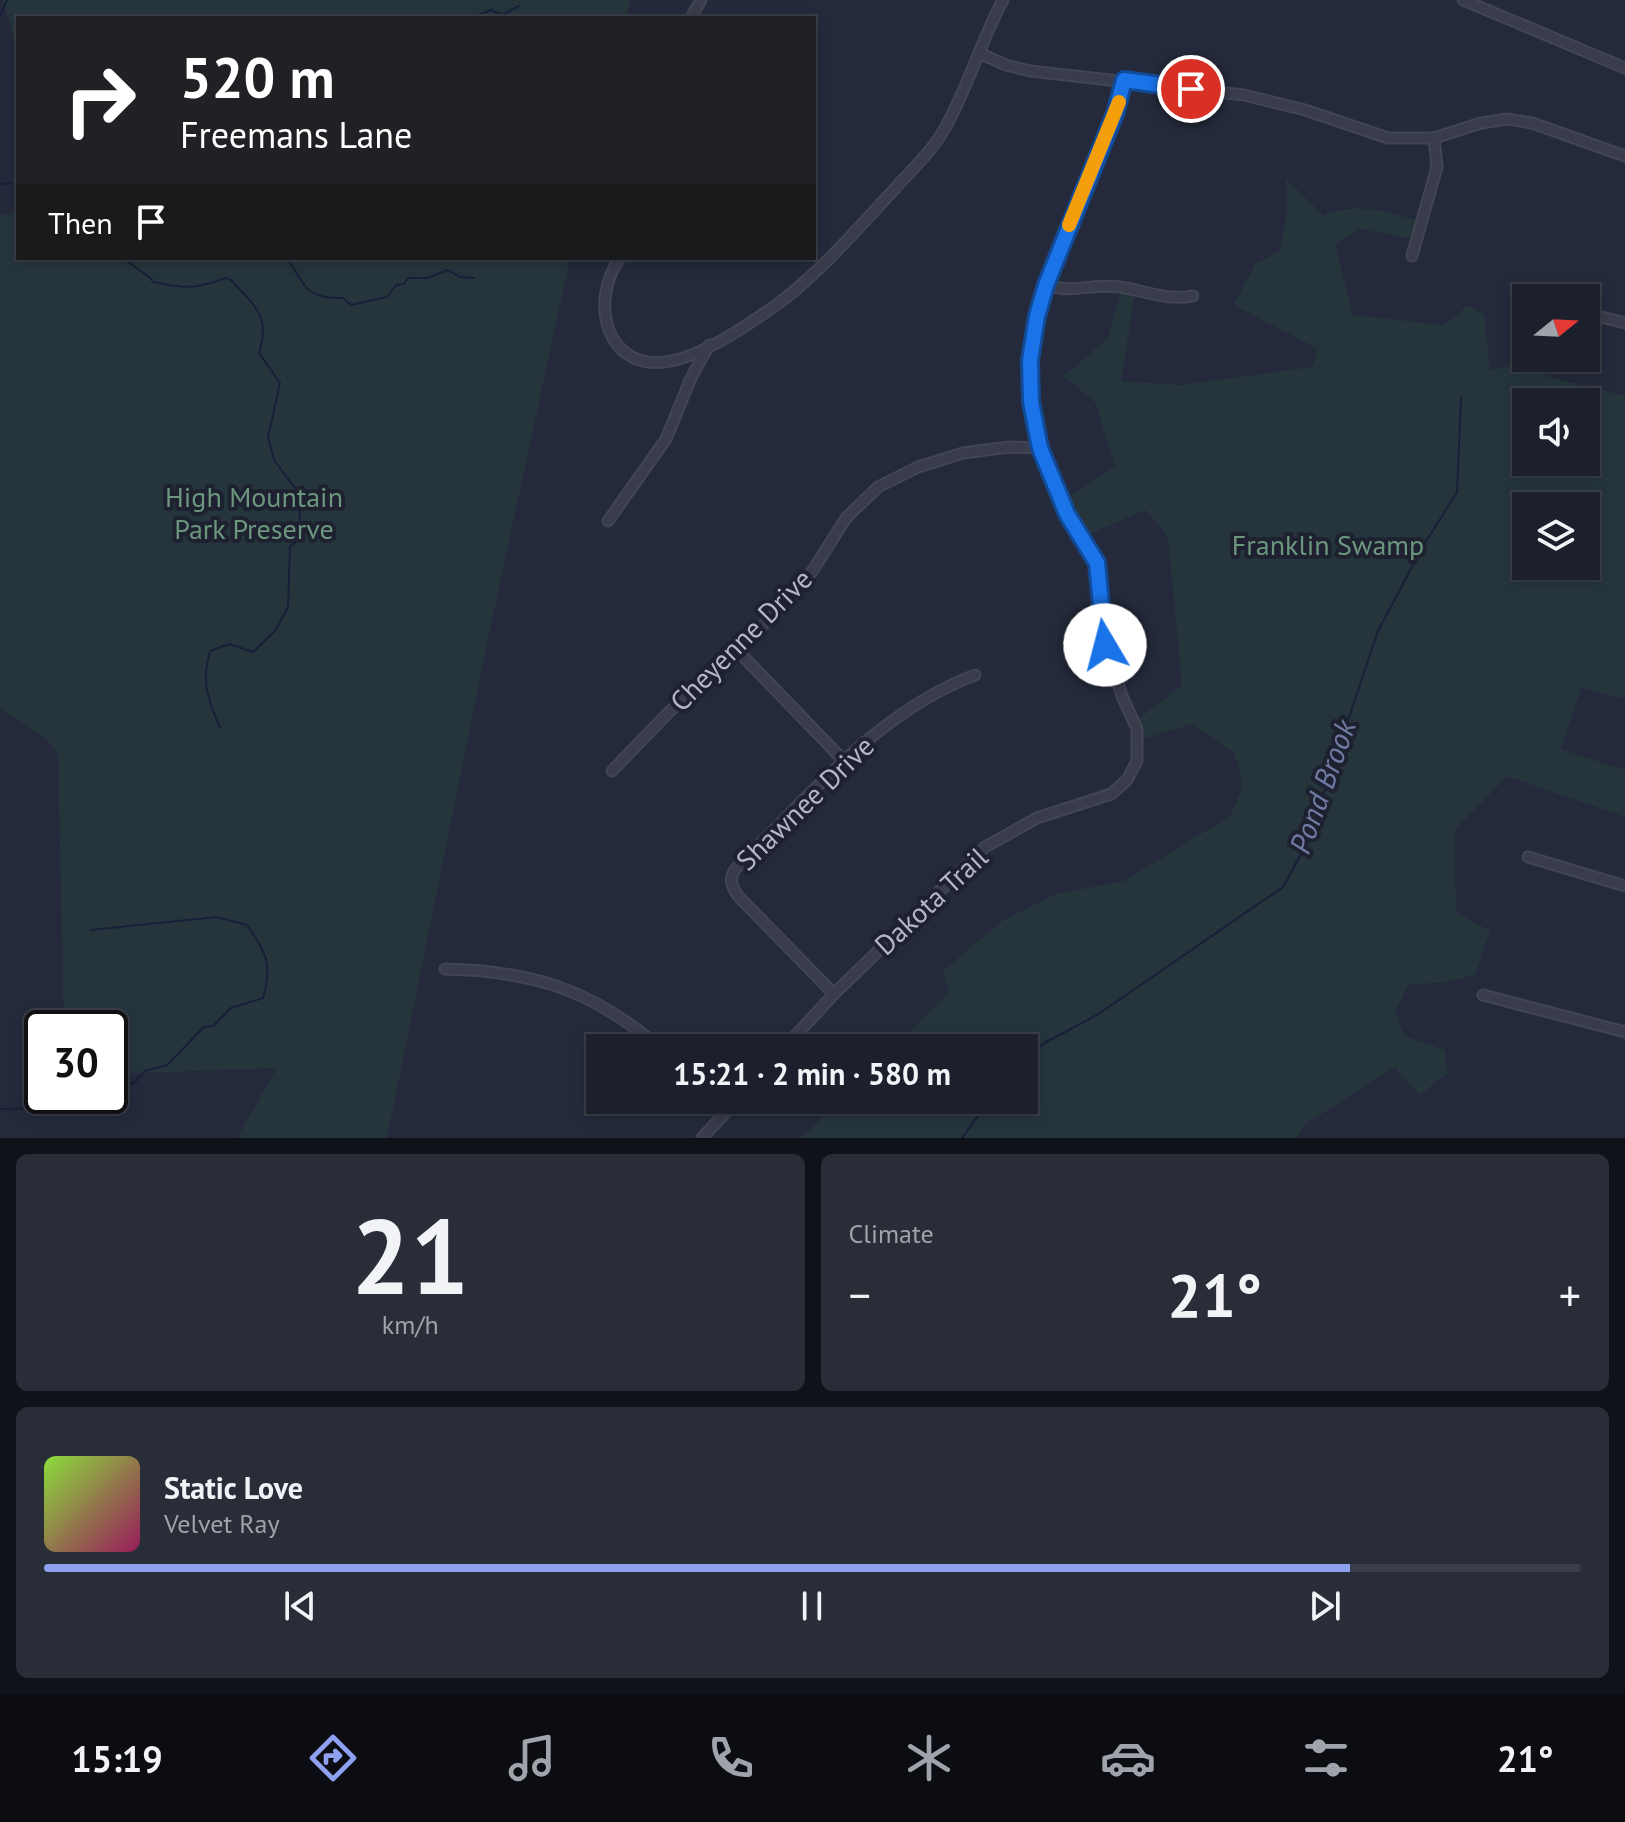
<!DOCTYPE html>
<html lang="en">
<head>
<meta charset="utf-8">
<style>
	:root { --surface:#1b202c; --page:#282d38; --text:#f1f3f6; --muted:#a0a3a9; --line:#393e48; --accent:#8ea1f1 }
	body { margin:0; font-family:"PT Sans",sans-serif; background:var(--page); color:var(--text); height:100vh; display:flex; flex-direction:column; font-size:30px; white-space:nowrap }
	* { box-sizing:border-box; margin:0 }
	p { font-size:26px; color:var(--muted) }
	.icon { flex:none; width:44px; height:44px; fill:none; stroke:currentColor; stroke-width:2; stroke-linecap:round; stroke-linejoin:round }
	.map { position:relative; height:1138px; overflow:hidden }
	.side { display:flex; flex-direction:column; gap:16px; padding:16px; background:#0f1218; flex:1 }
	.side>* { flex:none }
	.guide { position:absolute; left:16px; top:16px; width:800px; height:244px; border-radius:0px; box-shadow:0 4px 12px #0003,0 0 0 2px var(--line); background:#202124; color:#fff; overflow:hidden }
	.needle { width:52px; rotate:72deg }
	.fabs { position:absolute; left:1512px; top:284px; display:grid; gap:16px }
	.fabs a { display:grid; place-items:center; width:88px; height:88px; border-radius:0px; background:var(--surface); box-shadow:0 4px 12px #0003,0 0 0 2px var(--line); font-size:40px }
	.speed { position:absolute; left:24px; top:1010px; display:flex; gap:16px; font-size:40px; font-weight:700; text-align:center }
	.speed>* { display:grid; place-content:center; width:104px; height:104px; border-radius:50%; background:var(--surface); box-shadow:0 4px 12px #0003,0 0 0 2px var(--line); line-height:1 }
	.speed .limit { border:4px solid #111; border-radius:12px; background:#fff; color:#111 }
	.pin { position:absolute; display:grid; place-items:center; width:68px; height:68px; color:#fff; margin:-34px; border:4px solid #fff; border-radius:50%; box-shadow:0 2px 8px #0007 }
	.me { position:absolute; width:88px; margin:-44px; rotate:352deg; stroke-linejoin:round; filter:drop-shadow(0 0 6px #0008) }
	.turn { display:flex; align-items:center; gap:28px; height:168px; padding:0 32px; font-size:36px }
	.turn .icon { width:104px; height:104px; stroke-width:2.5 }
	.turn b { display:block; font-size:56px; line-height:68px }
	.then { display:flex; align-items:center; height:76px; padding:0 32px; background:#0003; gap:16px; font-size:30px }
	.big { font-size:60px; font-weight:800; line-height:1.1 }
	.side .card { flex:1; display:flex; flex-direction:column; justify-content:center; gap:12px; min-width:0; padding:0 28px; border-radius:12px; background:var(--page) }
	.side .dial { align-items:center; gap:0 }
	.dial b { font-size:104px; line-height:1 }
	.song { display:flex; align-items:center; gap:24px }
	.cover { width:96px; height:96px; border-radius:12px; background:linear-gradient(135deg,hsl(90 70% 55%),hsl(330 70% 35%)) }
	.played { height:8px; border-radius:4px; background:linear-gradient(90deg,var(--accent) 85%,var(--line) 85%) }
	.keys { display:flex; justify-content:space-around; direction:ltr }
	.heat { display:flex; justify-content:space-between; align-items:center; font-size:44px; direction:ltr }
	.side .tiles { flex:1; display:grid; gap:16px; grid-template-columns:1fr 1fr }
	.card:last-child { grid-column:span 2 }
	.trip { position:absolute; left:586px; top:1034px; width:452px; height:80px; border-radius:0px; background:var(--surface); box-shadow:0 4px 12px #0003,0 0 0 2px var(--line); font-weight:800; line-height:80px; text-align:center }
	.tab-bar { display:flex; height:128px; justify-content:space-around; align-items:center; background:#0b0d12; color:var(--muted) }
	.tab-bar .icon { width:56px; height:56px }
	.tab-bar .on { color:var(--accent) }
	.tab-bar b { font-size:36px; color:var(--text) }
	.map>svg:first-child { display:block }
	.green { fill:#26353c; fill-rule:evenodd }
	.lines { fill:none; stroke-linecap:round; stroke-linejoin:round }
	.stream { stroke:#181f38; stroke-width:2 }
	.street-casing { stroke:#414554; stroke-width:13 }
	.street { stroke:#383c4b; stroke-width:9 }
	.route-casing { stroke:#114b97; stroke-width:20 }
	.route { stroke:#1a73e8; stroke-width:14 }
	.slow { stroke:#f59e0b; stroke-width:14 }
	.labels { text-anchor:middle; stroke-width:8; stroke-linejoin:round; paint-order:stroke }
	.park-label { font-size:28px; fill:#6c967e; stroke:#1d2130 }
	.street-label { font-size:28px; fill:#b4b7c7; stroke:#1d2130 }
	.water-label { font-size:30px; font-style:italic; fill:#6f7ba3; stroke:#1d2130 }
</style>
</head>
<body>
<div class="map">
<svg width="1625" height="1138" viewBox="0 0 1625 1138">
	<rect width="100%" height="100%" fill="#242a3b"/>
	<!-- green -->
	<g class="green">
		<path d="M3,0H630L626,18H18V53Z"/>
		<path d="M1286,179L1324,216C1357,201 1383,212 1417,220L1409,238L1360,229L1335,245L1353,315L1443,325L1469,305L1484,315L1490,370L1512,366L1526,337V358H1552L1549,377L1625,396V699L1581,688L1561,749L1625,770V817L1507,776L1454,831L1456,912L1490,931L1475,975L1446,982L1408,985L1395,1011L1404,1036L1445,1050L1447,1074L1419,1095L1395,1067L1307,1123L1296,1138H801L840,1100H1024V1048H894L950,993L943,971L1002,921L1056,894L1124,881L1230,816L1242,789L1240,770L1234,753L1191,724L1138,741L1131,725L1182,685L1168,537L1146,510L1079,538L1058,505L1115,466L1095,402L1064,376L1108,338L1121,290L1135,292L1121,381L1181,385L1312,367L1318,349L1234,305L1255,264L1280,251L1287,214ZM1526,402H1586V462H1526ZM1526,506H1586V566H1526Z"/>
		<path d="M18,211V258H570L489,634L387,1138H237L277,1068L110,1074V1028H64L58,754L48,741L0,708V216Z"/>
	</g>
	<g class="lines">
		<!-- stream -->
		<g class="stream">
			<path d="M0,16L7,0"/>
			<path d="M471,18L491,10L502,15L519,6"/>
			<path d="M0,184L18,183"/>
			<path d="M123,258L149,277L153,282C185,289 196,289 226,278L231,280C255,307 271,315 259,353L280,383L268,437L274,460L298,492C296,509 309,538 290,546L288,607L275,631L253,652L229,644L210,651C201,682 208,699 220,728"/>
			<path d="M287,258C306,286 305,299 343,298L351,305L387,297L396,285L404,284L408,278H427L448,270L460,277L474,278"/>
			<path d="M91,930L216,917L247,925C266,953 273,964 263,998L231,1008L213,1026L204,1027L167,1065L145,1071L135,1082L110,1094"/>
			<path d="M1024,1059L1046,1042L1097,1015L1283,887L1307,843L1378,631L1422,548L1457,492L1461,398"/>
			<path d="M0,1109C34,1107 65,1112 97,1096"/>
			<path d="M962,1138L989,1100"/>
		</g>
		<defs>
			<g id="street">
				<path d="M1463,0L1625,68"/>
				<path d="M691,18L701,0"/>
				<path d="M979,53L1006,65L1030,71L1244,95L1305,110L1388,138H1434L1481,123L1507,119L1532,123L1625,156"/>
				<path d="M1412,256L1437,167L1434,138"/>
				<path d="M620,258C588,303 607,374 671,361C707,354 754,321 783,300C823,269 856,230 891,193C909,172 932,152 945,128C968,87 981,41 1003,0"/>
				<path d="M1046,285C1073,294 1093,283 1120,287C1146,291 1167,301 1193,296"/>
				<path d="M1586,313L1625,323"/>
				<path d="M608,521L666,439L691,378L709,345"/>
				<path d="M737,650L845,762"/>
				<path d="M612,771L668,713L778,611L813,570L846,518L878,487L918,467L963,453L1009,447L1040,448"/>
				<path d="M1528,857L1625,886"/>
				<path d="M445,969C533,971 593,990 660,1048"/>
				<path d="M834,994L739,897C730,885 728,876 739,865C811,795 879,711 975,675"/>
				<path d="M1483,995L1625,1032"/>
				<path d="M784,1048L834,994L985,847L1037,818L1111,794L1127,780L1137,761V729L1122,696L1105,645L1097,563L1067,514L1045,465L1034,425L1030,379L1033,337L1046,285L1116,111L1124,80"/>
				<path d="M702,1138L737,1100"/>
			</g>
		</defs>
		<!-- street casing -->
		<use href="#street" class="street-casing"/>
		<!-- street -->
		<use href="#street" class="street"/>
	</g>
	<g class="lines">
		<defs>
			<path id="route" d="M1105,645L1097,563L1067,514L1040,448L1031,402L1030,360L1037,316L1046,285L1116,111L1124,80L1191,89"/>
		</defs>
		<!-- route casing -->
		<use href="#route" class="route-casing"/>
		<!-- route -->
		<use href="#route" class="route"/>
		<!-- slow -->
		<path class="slow" d="M1069,225L1119,102"/>
	</g>
	<g class="labels">
		<!-- park labels -->
		<g class="park-label">
			<text x="254" y="507">High Mountain<tspan x="254" dy="32">Park Preserve</tspan></text>
			<text x="1328" y="555">Franklin Swamp</text>
		</g>
		<!-- street labels -->
		<g class="street-label">
			<text transform="translate(741 640) rotate(-45)" y="10">Cheyenne Drive</text>
			<text transform="translate(805 803) rotate(-44)" y="10">Shawnee Drive</text>
			<text transform="translate(931 901) rotate(-43)" y="10">Dakota Trail</text>
		</g>
		<!-- water labels -->
		<g class="water-label">
			<text transform="translate(1323 787) rotate(-70)" y="10">Pond Brook</text>
		</g>
	</g>
</svg>
<div class="fabs">
<a><svg class="needle" viewBox="-14 -14 28 28"><path d="M0-13l5 13h-10z" fill="#e53935"/><path d="M0 13l5-13h-10z" fill="#a0a3a9"/></svg></a>
<a><svg class="icon" aria-label="sound" viewBox="0 0 24 24"><path d="M4 9h4l5-4v14l-5-4H4zM17 9q2 3 0 6"/></svg></a>
<a><svg class="icon" aria-label="layers" viewBox="0 0 24 24"><path d="M12 4l9 5-9 5-9-5zM3 14l9 5 9-5"/></svg></a>
</div>
<div class="speed"><div class="limit">30</div></div>
<div class="pin" style="left:1191px;top:89px;background:#d93025"><svg class="icon" aria-label="arrive" viewBox="0 0 24 24"><path d="M6 21V4h12l-3 4 3 4H6"/></svg></div>
<svg class="me" style="left:1105px;top:645px" viewBox="-20 -20 40 40"><circle r="19" fill="#fff"/><path d="M0-13L10 11 0 6-10 11z" fill="#1a73e8"/></svg>
<div class="trip">15:21 · 2 min · 580 m</div>
<div class="guide">
<div class="turn"><svg class="icon" aria-label="right" viewBox="0 0 24 24"><path d="M7 20v-9h11M14 6l5 5-5 5"/></svg><div><b>520 m</b>Freemans Lane</div></div>
<div class="then">Then<svg class="icon" aria-label="arrive" viewBox="0 0 24 24"><path d="M6 21V4h12l-3 4 3 4H6"/></svg></div>
</div>
</div>
<section class="side">
<div class="tiles">
<div class="card dial"><b>21</b><p>km/h</p></div>
<div class="card"><p>Climate</p>
<div class="heat"><a>−</a><b class="big">21°</b><a>+</a></div>
</div>
<div class="card">
<div class="song"><i class="cover"></i><div><b>Static Love</b><p>Velvet Ray</p></div></div>
<div class="played"></div>
<div class="keys"><svg class="icon" aria-label="previous" viewBox="0 0 24 24"><path d="M18 5L8 12l10 7zM5 5v14"/></svg><svg class="icon" aria-label="pause" viewBox="0 0 24 24"><path d="M8 5v14M16 5v14"/></svg><svg class="icon" aria-label="next" viewBox="0 0 24 24"><path d="M6 5l10 7-10 7zM19 5v14"/></svg></div>
</div>
</div>
</section>
<nav class="tab-bar">
<b>15:19</b>
<svg class="icon on" aria-label="directions" viewBox="0 0 24 24"><path d="M12 3l9 9-9 9-9-9zM9 14v-3h6M13 9l2 2-2 2"/></svg>
<svg class="icon" aria-label="music" viewBox="0 0 24 24"><path d="M9 18V5l10-2v13"/><circle cx="6" cy="18" r="3"/><circle cx="16" cy="16" r="3"/></svg>
<svg class="icon" aria-label="phone" viewBox="0 0 24 24"><path d="M5 4h4l2 5-3 2q2 4 5 5l2-3 5 2v4C11 20 4 13 5 4z"/></svg>
<svg class="icon" aria-label="climate" viewBox="0 0 24 24"><path d="M12 3v18M4 7l16 10M4 17L20 7"/></svg>
<svg class="icon" aria-label="car" viewBox="0 0 24 24"><path d="M5 17H2v-5l4-1 3-4h7l3 4 3 1v5h-3M9 17h6M6 11h13"/><circle cx="7" cy="17" r="2"/><circle cx="17" cy="17" r="2"/></svg>
<svg class="icon" aria-label="filters" viewBox="0 0 24 24"><path d="M4 7h16M4 17h16"/><circle cx="9" cy="7" r="2"/><circle cx="15" cy="17" r="2"/></svg>
<b>21°</b>
</nav>
</body>
</html>
